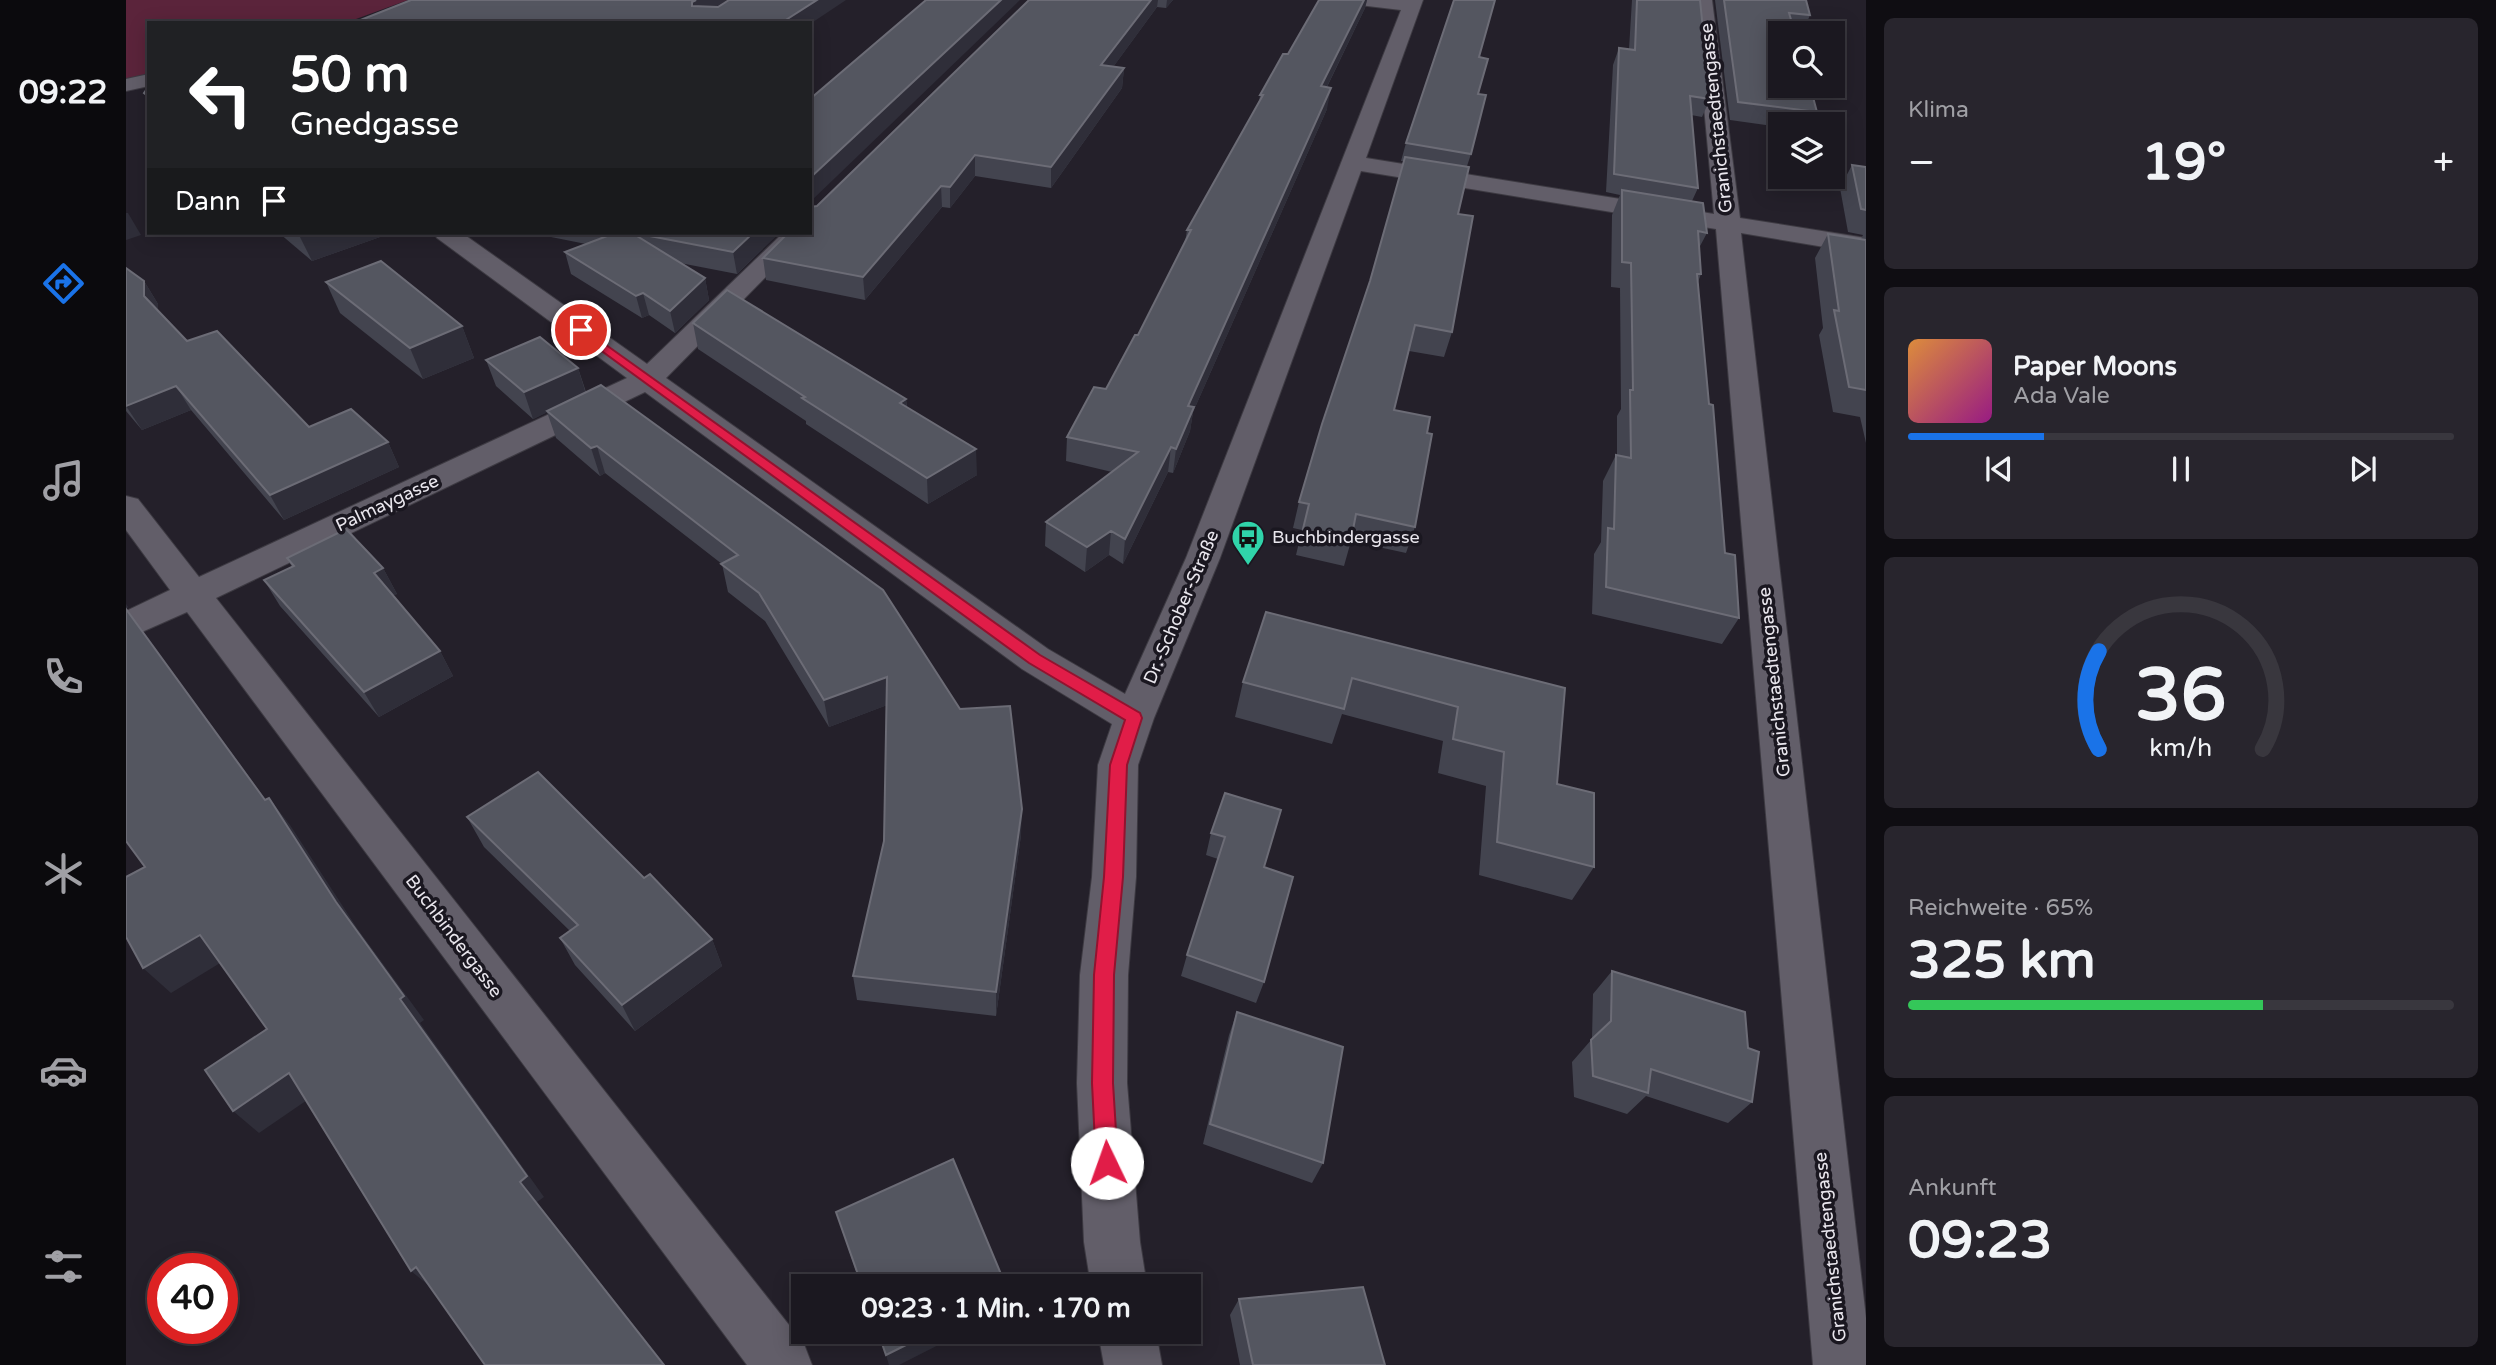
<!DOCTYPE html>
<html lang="de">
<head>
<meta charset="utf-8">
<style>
	:root { --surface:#1b1820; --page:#28252d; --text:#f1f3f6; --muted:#a0a0a5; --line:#39373e; --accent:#1a73e8 }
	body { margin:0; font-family:"Varela Round",sans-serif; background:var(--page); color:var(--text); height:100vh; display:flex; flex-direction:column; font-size:26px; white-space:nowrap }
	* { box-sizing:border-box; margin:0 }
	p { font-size:23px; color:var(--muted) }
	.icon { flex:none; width:38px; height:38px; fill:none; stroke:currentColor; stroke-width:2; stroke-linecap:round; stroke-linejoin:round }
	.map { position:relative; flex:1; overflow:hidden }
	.details { display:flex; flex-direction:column; gap:18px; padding:18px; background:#0f0d12; width:630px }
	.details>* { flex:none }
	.banner { position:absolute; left:21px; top:21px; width:665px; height:214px; border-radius:0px; box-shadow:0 4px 18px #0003,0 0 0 2px var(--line); background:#202124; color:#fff; overflow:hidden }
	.tools { position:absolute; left:1642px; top:21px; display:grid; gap:14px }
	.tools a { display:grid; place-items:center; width:77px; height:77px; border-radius:0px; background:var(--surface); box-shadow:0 4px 18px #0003,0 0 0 2px var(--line); font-size:35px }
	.speed { position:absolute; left:21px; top:1253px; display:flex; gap:14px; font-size:35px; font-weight:700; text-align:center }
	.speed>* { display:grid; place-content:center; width:91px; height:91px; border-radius:50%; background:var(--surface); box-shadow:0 4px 18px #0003,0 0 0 2px var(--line); line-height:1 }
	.speed .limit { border:10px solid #d22; background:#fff; color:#111 }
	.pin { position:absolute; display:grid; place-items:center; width:60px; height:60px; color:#fff; margin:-30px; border:4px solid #fff; border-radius:50%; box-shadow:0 2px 7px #0007 }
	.me { position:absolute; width:77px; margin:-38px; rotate:357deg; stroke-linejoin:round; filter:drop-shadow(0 0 5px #0008) }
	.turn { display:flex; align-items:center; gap:24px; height:147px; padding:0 28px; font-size:32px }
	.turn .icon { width:91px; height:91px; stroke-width:2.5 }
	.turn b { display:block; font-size:49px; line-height:60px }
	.then { display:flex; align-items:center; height:66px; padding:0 28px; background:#0003; gap:14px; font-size:26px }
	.big { font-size:52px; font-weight:700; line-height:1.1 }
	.details .tile { flex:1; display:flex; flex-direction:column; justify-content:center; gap:10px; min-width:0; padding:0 24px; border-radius:10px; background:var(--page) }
	.details .dial { align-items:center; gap:0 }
	.dial svg { height:182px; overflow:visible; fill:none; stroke:var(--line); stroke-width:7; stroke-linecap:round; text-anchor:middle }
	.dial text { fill:var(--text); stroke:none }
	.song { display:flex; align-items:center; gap:21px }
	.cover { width:84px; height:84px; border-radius:10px; background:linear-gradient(135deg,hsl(30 70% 55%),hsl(310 70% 35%)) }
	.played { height:7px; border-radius:4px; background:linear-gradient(90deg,var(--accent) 25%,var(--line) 25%) }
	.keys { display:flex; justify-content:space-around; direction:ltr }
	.heat { display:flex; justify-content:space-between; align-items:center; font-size:38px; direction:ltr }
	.charge { height:10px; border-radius:5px; background:linear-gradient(90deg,#34c759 65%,var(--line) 0) }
	.trip { position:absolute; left:665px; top:1274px; width:410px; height:70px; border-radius:0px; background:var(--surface); box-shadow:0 4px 18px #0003,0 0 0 2px var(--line); font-weight:700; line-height:70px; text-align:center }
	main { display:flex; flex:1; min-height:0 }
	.tabs { display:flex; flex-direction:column; width:126px; justify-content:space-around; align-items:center; background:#0b0a0d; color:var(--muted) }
	.tabs .icon { width:49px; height:49px }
	.tabs .on { color:var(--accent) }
	.tabs b { font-size:32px; color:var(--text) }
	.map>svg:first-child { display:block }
	.green { fill:#5b243b }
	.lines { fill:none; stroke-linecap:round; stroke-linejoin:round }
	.minor-casing { stroke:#3d3a42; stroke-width:2 }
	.minor { fill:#625e69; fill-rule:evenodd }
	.wall { fill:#43444f }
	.shaded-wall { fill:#2f2e39 }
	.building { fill:#545660; stroke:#6c6c76; stroke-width:2 }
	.route { fill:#e11d48; stroke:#92132f; stroke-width:2 }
	.labels { text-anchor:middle; stroke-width:7; stroke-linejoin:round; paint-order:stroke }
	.street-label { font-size:18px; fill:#e9e6ed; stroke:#1a1720 }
	.poi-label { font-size:18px; fill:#e9e6ed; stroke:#1a1720; text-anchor:start }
</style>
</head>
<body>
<main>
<nav class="tabs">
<b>09:22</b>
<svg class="icon on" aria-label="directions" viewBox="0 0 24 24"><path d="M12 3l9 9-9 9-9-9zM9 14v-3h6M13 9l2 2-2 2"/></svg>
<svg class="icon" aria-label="music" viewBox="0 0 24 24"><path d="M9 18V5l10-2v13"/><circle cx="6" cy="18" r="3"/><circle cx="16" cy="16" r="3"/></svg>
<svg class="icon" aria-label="phone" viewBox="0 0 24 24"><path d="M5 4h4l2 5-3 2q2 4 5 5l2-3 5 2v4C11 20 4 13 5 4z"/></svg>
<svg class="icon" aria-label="climate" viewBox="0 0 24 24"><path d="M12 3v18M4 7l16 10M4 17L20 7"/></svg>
<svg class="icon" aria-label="car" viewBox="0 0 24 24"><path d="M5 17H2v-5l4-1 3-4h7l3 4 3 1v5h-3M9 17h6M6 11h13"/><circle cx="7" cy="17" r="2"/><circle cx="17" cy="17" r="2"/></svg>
<svg class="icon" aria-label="filters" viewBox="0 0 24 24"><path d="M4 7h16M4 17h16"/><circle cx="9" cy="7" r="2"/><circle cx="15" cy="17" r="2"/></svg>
</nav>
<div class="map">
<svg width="1740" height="1365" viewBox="0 0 1740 1365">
	<rect width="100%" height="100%" fill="#24202a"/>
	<!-- green -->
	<path class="green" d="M0,0H282L219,23H23V75L0,81Z"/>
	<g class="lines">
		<defs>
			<g id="minor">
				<path d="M1224,0H1297L1240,158L1588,214L1568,0H1586L1614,218L1740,238V254L1615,233L1740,1318V1365H1687L1590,229L1235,171L1094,558L1028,718L1012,765L1010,877L1002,975L1001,1083L1014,1242L1021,1286H965L958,1242L951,1083L954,975L966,877L972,765L986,724L896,669L519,392L90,598L678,1344L686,1365H621L61,612L0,639V611L44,590L0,530V496L12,499L73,577L501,378L311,238L308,233H336L521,364L657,233H683L540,378L922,649L999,694L1060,558L1275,10L1233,5Z"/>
				<path d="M23,74V86L0,91V79Z"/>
				<path d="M972,1332H1030L1036,1365H978Z"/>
			</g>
		</defs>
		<!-- minor casing -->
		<use href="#minor" class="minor-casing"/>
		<!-- minor -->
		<use href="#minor" class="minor"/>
	</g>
	<!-- wall -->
	<g class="wall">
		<path d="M903,0H1047L1040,8L1031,7L987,67L998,68L996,88L925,188L849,176L824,208L816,207L739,300L640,280L637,258Z"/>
		<path d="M1193,0H1241L1239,8L1201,87V109L1067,412L1064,431L1047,473L1042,472L997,564L983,555L959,572L919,546L920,522L986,472L940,461L941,437L980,389L1012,335L1059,242L1061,230L1133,102L1134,95L1162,54Z"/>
		<path d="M1506,0H1574L1584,99L1576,117L1565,115L1572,188L1566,201L1581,233L1573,248L1575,274L1572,282L1583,404L1599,553L1613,618L1596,644L1466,614L1468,554L1475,542L1477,481L1490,455H1491V416L1495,409L1494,288L1485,287L1486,215L1494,195L1480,192L1487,65L1493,48L1503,49Z"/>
		<path d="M1589,0H1680L1684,15L1677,32L1668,31L1691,112L1685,124H1654V127L1604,120Z"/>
		<path d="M1353,57L1352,94L1345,154L1341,166L1332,214L1326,332L1318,357L1283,351L1268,410L1301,433L1289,527L1280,553L1225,541L1218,566L1170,555L1176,530L1167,528L1173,502L1244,281L1278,161H1275L1280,143Z"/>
		<path d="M1726,165L1740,167V443L1734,417L1707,412L1693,335L1697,328L1689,258L1702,234L1735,239L1737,235L1722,232L1714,188Z"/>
		<path d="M153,233H252L254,237L186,261Z"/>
		<path d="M405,233H653L611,274L554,263L579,278L583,300L549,333L523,315L516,318L445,274L439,252L460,244Z"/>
		<path d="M0,268L18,281L32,304V311L61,341L183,427L262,442L273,467L158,520L65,410L16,430L0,411Z"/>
		<path d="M200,282L336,326L348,358L297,379L214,313Z"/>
		<path d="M567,323L780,399L781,407L851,475L802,504L680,424V421L572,349Z"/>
		<path d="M360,360L452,368L460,392L895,835L870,1016L731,1000L727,976L758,841L761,705L703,727L639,621L602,592L596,564L479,473L474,476L430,438L421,412L407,419L370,386Z"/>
		<path d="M161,558L257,568L271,594L267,595L314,651L327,676L253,717L154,606L138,580L166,567Z"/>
		<path d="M1140,612L1439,688L1431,784L1468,867L1446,900L1353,875L1360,786L1312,773L1317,741L1216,714L1206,744L1109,717L1117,682Z"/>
		<path d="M1099,793L1138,867V982L1130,1003L1055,976L1061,955L1092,859L1080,855L1085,833Z"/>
		<path d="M341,817L518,878L586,939L596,966L509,1031L449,965L434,938L444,931L358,847Z"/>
		<path d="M1486,971L1626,1102L1602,1123L1520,1096L1501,1114L1448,1097L1446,1062L1466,1039L1467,994Z"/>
		<path d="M1111,1012L1197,1163L1186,1183L1077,1144L1103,1035Z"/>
		<path d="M710,1212L880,1286H735Z"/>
		<path d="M1113,1299L1259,1365H1114L1104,1315Z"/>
	</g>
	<!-- shaded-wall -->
	<g class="shaded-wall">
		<path d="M570,0H601L570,21L566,6V2Z"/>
		<path d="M691,0H720L684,24V23H655Z"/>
		<path d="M875,0H894L684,202V178Z"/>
		<path d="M1025,0H1032L1031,7L974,85L975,65Z"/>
		<path d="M1041,0H1047L1040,8Z"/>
		<path d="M1238,0H1241L1239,8L1191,107L1195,86Z"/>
		<path d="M998,68L996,88L925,188V167Z"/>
		<path d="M1205,88L1201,109L1067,412L1064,431L1047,473L1050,449L1062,406Z"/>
		<path d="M849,155V176L824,208V187Z"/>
		<path d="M815,186L816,207L739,300L737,277Z"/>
		<path d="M0,213H2L15,235L0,240Z"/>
		<path d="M180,233H252L254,237L186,261L173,235Z"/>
		<path d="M627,233H653L611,274L607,252Z"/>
		<path d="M579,278L583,300L549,333L544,311Z"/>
		<path d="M18,281L32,304V320L18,296Z"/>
		<path d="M517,293L523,315L516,318L510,296Z"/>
		<path d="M336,326L348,358L297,379L284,348Z"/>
		<path d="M452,368L460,394L407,419L398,392Z"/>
		<path d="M50,386L65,410L16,430L0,406Z"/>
		<path d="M780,399L782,425L774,403Z"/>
		<path d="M262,442L273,467L158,520L144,495Z"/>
		<path d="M471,446L479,473L474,476L465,448Z"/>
		<path d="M1045,447L1042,472L997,564L999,539Z"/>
		<path d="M850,449L851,475L802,504L801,478Z"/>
		<path d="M985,531L983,555L959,572L961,547Z"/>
		<path d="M257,568L271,594L262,598L248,573Z"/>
		<path d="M0,604L2,607L0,609L160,827L139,800L0,609Z"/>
		<path d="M314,651L327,676L253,717L238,692Z"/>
		<path d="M761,677L764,704L703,727L698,700Z"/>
		<path d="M143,798L164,825L231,928L298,1020L294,1023L418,1197L411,1202L539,1365H538L394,1182L210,902Z"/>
		<path d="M896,809L895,835L870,1016V992Z"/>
		<path d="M74,935L99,960L45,993L17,968Z"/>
		<path d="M586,939L596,966L509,1031L496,1005Z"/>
		<path d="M163,1073L187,1096L133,1133L107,1111Z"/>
		<path d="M290,1267L307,1289L285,1271Z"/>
		<path d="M806,1332H838L773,1365H763L760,1355Z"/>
	</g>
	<!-- building -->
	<g class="building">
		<path d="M285,0H570L566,2V6L592,7L603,0H691L655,23H227Z"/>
		<path d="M800,0H875L684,178V99Z"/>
		<path d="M903,0H1025L975,65L998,68L925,167L849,155L824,187L815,186L737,277L637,258L662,233H684V207L691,206Z"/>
		<path d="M1193,0H1238L1195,86L1205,88L1062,406L1068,407L1050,449L1045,447L999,539L985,531L961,547L920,522L1012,452L941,437L968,387L980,389L1009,335H1012L1065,230H1061L1137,95H1134L1157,54H1162Z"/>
		<path d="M1328,0H1369L1353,57L1362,59L1352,94L1360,95L1345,154L1280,143Z"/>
		<path d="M1511,0H1574L1584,99L1564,96L1572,188L1488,174L1493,48L1509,50Z"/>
		<path d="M1598,0H1680L1684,15L1663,13L1669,33H1654V86H1684L1691,112L1612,102Z"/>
		<path d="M23,86V97L18,93Z"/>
		<path d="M1279,157L1343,167L1332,214L1347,216L1326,332L1289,325L1268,410L1304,417L1301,433L1306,434L1289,527L1230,514L1225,540L1177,529L1183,504L1173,502L1196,424L1244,281Z"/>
		<path d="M1726,165L1740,167V210L1735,209Z"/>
		<path d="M1496,190L1577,203L1581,233L1572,231L1575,274H1571L1583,404L1587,405L1599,553L1609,555L1613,618L1480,587L1482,528L1488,529L1490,455L1505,458L1504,390H1507L1505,263L1496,262Z"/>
		<path d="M489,233H506L579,278L544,311L517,293L510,296L439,252Z"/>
		<path d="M508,233H627L607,252Z"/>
		<path d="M1702,234L1740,240V390L1723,387L1708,310L1713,311Z"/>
		<path d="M255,261L336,326L284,348L200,282Z"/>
		<path d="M0,268L18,281V296L61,341L91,331L183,427L225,409L262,442L144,495L50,386L0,406Z"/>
		<path d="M601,290L780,399L774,403L850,449L801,478L676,398L679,397L567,323Z"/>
		<path d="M414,337L452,368L398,392L360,360Z"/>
		<path d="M475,385L757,590L834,709L884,706L896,809L870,992L727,976L758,841L761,677L698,700L633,593L595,564L612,555L471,446L465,448L421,411Z"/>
		<path d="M220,529L257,568L248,573L314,651L238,692L138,580L168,566L161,558Z"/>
		<path d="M0,609L139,800L143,798L210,902L278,996L274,999L401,1176L394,1182L538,1365H359L290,1267L285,1271L163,1073L107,1111L79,1070L141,1029L74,935L17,968L0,937V877L19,867L0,841Z"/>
		<path d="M1140,612L1439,688L1431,784L1468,793V867L1371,842L1378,752L1327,739L1332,707L1226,678L1218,709L1117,682Z"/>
		<path d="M412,772L518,878L524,874L586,939L496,1005L434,938L452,925L341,817Z"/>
		<path d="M1099,793L1155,810L1138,867L1167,877L1138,982L1061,955L1099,837L1085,833Z"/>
		<path d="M1486,971L1619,1012L1622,1048L1633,1052L1626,1102L1525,1069L1522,1093L1467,1076L1465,1040L1485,1021Z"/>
		<path d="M1111,1012L1217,1047L1197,1163L1084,1124Z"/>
		<path d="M827,1159L880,1286H736L710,1212Z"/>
		<path d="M1237,1287L1259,1365H1127L1113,1299Z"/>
		<path d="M752,1332H806L760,1355Z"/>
	</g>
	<!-- route -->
	<path class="route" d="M455,327L914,655L1014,713L1016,718L1001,765L997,877L988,975L987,1083L992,1163L989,1170L981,1173L973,1170L970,1163L966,1083L968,975L978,877L984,765L999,720L903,663L451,333L449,330Z"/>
	<!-- icons -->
	<defs>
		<symbol id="bus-pin" viewBox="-11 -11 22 30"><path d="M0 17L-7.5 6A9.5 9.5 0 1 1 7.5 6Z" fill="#30d4aa" stroke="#1a1720"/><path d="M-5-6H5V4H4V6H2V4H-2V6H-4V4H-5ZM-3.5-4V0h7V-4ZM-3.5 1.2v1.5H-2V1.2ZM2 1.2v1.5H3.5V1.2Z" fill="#111"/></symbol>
	</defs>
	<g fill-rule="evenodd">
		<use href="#bus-pin" x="1103" y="518" width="38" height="52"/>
	</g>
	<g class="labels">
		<!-- street labels -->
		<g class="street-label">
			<text transform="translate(1590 118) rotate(-96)" y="6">Granichstaedtengasse</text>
			<text transform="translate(261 503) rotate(-25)" y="6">Palmaygasse</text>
			<text transform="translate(1055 607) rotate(-67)" y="6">Dr.-Schober-Straße</text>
			<text transform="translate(1648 682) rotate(-96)" y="6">Granichstaedtengasse</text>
			<text transform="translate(328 936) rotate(53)" y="6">Buchbindergasse</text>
			<text transform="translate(1704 1247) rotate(-96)" y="6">Granichstaedtengasse</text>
		</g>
		<!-- poi labels -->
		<g class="poi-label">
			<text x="1146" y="543">Buchbindergasse</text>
		</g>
	</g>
</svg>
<div class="tools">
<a><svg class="icon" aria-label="search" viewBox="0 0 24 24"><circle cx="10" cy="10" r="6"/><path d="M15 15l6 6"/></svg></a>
<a><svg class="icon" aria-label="layers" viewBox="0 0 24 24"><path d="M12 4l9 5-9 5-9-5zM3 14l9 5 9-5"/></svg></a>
</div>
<div class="speed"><div class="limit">40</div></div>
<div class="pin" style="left:455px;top:330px;background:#d93025"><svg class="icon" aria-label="arrive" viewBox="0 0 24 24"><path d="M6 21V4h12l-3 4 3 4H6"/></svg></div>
<svg class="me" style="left:981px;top:1163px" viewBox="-20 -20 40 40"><circle r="19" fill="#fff"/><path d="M0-13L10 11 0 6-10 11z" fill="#e11d48"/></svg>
<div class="trip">09:23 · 1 Min. · 170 m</div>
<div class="banner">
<div class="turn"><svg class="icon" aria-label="left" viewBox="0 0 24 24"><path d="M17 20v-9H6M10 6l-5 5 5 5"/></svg><div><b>50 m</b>Gnedgasse</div></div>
<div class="then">Dann<svg class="icon" aria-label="arrive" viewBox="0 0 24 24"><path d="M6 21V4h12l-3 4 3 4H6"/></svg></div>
</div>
</div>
<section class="details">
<div class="tile"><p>Klima</p>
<div class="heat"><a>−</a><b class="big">19°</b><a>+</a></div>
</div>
<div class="tile">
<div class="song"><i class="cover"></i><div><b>Paper Moons</b><p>Ada Vale</p></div></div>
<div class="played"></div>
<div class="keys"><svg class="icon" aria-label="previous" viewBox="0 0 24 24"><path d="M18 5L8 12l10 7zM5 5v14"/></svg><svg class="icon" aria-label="pause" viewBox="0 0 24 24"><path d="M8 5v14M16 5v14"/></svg><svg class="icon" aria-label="next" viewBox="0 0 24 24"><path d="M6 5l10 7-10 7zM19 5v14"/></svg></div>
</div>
<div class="tile dial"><svg viewBox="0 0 100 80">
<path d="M14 69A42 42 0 1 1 86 69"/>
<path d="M14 69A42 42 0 0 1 14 26" stroke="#1a73e8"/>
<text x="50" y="56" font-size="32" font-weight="700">36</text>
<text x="50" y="72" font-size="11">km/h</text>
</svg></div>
<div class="tile"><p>Reichweite · 65%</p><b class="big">325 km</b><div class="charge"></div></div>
<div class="tile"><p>Ankunft</p><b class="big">09:23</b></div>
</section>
</main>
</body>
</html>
